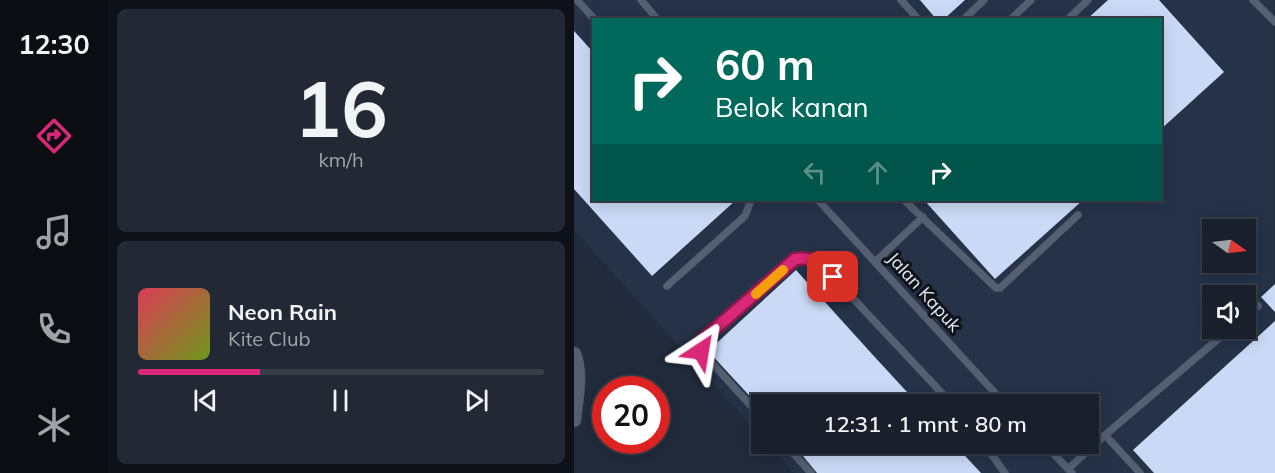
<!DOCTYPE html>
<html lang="id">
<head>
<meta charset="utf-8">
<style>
	:root { --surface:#19202c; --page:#222834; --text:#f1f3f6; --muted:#9fa3a9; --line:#373e48; --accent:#db2777 }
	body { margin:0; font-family:Mulish,sans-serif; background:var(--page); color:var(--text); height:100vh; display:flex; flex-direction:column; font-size:22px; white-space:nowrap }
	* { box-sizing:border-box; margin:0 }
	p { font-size:20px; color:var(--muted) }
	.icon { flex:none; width:33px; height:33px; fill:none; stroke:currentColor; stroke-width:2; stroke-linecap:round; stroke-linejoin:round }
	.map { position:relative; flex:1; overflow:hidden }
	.side { display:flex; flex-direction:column; gap:9px; padding:9px; background:#0e1218; width:466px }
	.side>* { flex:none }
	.top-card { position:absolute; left:18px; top:18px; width:570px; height:183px; border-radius:0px; box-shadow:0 3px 15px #0003,0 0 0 2px var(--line); background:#00695c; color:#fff; overflow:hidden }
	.needle { width:39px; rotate:104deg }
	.controls { position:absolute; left:628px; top:219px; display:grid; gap:12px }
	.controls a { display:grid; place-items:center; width:54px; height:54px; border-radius:0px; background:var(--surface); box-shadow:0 3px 15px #0003,0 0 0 2px var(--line); font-size:30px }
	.speed { position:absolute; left:18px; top:376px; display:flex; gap:12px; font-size:30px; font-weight:700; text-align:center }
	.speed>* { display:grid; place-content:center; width:78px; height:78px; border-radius:50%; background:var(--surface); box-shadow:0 3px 15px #0003,0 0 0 2px var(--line); line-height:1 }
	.speed .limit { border:9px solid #d22; background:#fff; color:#111 }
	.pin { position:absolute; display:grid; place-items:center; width:51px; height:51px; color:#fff; margin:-26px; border-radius:12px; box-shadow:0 3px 9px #0006 }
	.me { position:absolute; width:66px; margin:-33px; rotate:33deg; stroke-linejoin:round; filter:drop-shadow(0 0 4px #0008) }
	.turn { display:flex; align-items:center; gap:21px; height:126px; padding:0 24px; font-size:27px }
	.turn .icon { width:78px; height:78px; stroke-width:2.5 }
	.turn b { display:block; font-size:42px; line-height:51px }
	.lanes { display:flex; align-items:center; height:57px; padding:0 24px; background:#0003; justify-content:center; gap:30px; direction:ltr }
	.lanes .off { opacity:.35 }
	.side .tile { flex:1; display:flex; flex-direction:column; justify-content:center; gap:9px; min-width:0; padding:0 21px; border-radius:9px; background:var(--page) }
	.side .dial { align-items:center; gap:0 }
	.dial b { font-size:78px; line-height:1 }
	.song { display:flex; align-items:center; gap:18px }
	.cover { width:72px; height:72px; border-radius:9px; background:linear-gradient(135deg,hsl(350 70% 55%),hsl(80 70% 35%)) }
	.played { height:6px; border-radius:3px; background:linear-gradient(90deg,var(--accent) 30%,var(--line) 30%) }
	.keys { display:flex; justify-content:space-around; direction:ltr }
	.trip { position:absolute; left:177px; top:394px; width:348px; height:60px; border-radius:0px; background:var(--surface); box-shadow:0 3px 15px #0003,0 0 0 2px var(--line); font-weight:600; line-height:60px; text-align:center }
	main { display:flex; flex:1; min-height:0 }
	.tabs { display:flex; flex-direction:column; width:108px; justify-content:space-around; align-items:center; background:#0a0d12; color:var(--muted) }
	.tabs .icon { width:42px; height:42px }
	.tabs .current { color:var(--accent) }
	.tabs b { font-size:27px; color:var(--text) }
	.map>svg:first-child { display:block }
	.built { fill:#253248; fill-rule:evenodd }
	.building { fill:#cadaf6 }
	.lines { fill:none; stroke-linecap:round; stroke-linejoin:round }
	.service-casing { stroke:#3f4755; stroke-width:8 }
	.minor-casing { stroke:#3f4755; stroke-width:15 }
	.service { stroke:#545f72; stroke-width:7 }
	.minor { stroke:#545f72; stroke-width:14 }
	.route-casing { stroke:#8e194d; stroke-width:15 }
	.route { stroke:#db2777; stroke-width:10 }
	.slow { stroke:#f59e0b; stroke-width:10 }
	.labels { text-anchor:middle; stroke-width:6; stroke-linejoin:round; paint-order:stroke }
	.street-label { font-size:18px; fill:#e5ecf7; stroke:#0f131a }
</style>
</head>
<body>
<main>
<nav class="tabs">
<b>12:30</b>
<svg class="icon current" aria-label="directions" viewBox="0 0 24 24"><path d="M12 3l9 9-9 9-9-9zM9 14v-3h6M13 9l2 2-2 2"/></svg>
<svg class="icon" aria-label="music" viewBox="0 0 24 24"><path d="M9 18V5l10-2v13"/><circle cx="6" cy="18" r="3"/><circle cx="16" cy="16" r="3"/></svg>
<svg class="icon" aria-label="phone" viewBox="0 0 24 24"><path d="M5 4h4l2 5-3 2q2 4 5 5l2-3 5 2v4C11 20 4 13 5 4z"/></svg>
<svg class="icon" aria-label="climate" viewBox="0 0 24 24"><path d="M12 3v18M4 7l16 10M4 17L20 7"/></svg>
</nav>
<section class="side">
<div class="tile dial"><b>16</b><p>km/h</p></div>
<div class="tile">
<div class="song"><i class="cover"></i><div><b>Neon Rain</b><p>Kite Club</p></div></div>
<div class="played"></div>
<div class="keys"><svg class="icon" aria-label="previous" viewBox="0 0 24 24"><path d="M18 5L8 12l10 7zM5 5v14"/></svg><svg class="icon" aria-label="pause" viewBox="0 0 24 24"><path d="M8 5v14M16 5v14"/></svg><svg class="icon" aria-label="next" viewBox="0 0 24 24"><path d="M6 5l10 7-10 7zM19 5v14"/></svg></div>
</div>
</section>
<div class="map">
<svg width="701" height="473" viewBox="0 0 701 473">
	<rect width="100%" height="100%" fill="#212b3b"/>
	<!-- built -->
	<path class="built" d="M0,0H700V473H220L194,444H514V405H188L187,437L0,230ZM20,20H586V200H20ZM639,230H672V262H639ZM639,296H672V328H639Z"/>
	<!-- building -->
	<g class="building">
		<path d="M346,0H391L369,20H363Z"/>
		<path d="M534,0H585L650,72L586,130V20H512Z"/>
		<path d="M0,31L20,53V200H162L78,276L0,189Z"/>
		<path d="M350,200H509L421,279Z"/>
		<path d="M222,270L298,354L345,405H184L134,351Z"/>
		<path d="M701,284V312L687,297Z"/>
		<path d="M701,321V473H580L559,450Z"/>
		<path d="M219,444H380L407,473H243Z"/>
	</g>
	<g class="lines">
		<defs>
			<g id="service">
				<path d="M3,0L21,20"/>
				<path d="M67,0L84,20"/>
				<path d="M327,0L345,20"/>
				<path d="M679,0L701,22"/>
				<path d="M389,20L410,0"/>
				<path d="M436,20L457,0"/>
				<path d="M493,20L514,0"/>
				<path d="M244,200L432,405"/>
				<path d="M330,200L422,288H426L504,215"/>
				<path d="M302,261L349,217"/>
				<path d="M93,286L171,216L176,203L175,200"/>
				<path d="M672,316L684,306"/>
				<path d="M415,405L424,396"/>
				<path d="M188,418L127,351V341L221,259L233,257L244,261L379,405"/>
				<path d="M211,444L237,473"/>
				<path d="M410,444L431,473"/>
				<path d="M470,444L498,473"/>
				<path d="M494,469L531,435"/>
				<path d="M566,473L531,435L657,328"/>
			</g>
			<path id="minor" d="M0,354C8,375 2,398 0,420"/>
		</defs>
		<!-- service casing -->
		<use href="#service" class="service-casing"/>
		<!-- minor casing -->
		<use href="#minor" class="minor-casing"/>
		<!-- service -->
		<use href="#service" class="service"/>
		<!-- minor -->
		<use href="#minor" class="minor"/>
	</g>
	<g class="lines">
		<defs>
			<path id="route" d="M127,351V341L221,259C240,256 247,264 259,277"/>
		</defs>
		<!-- route casing -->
		<use href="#route" class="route-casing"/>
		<!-- route -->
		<use href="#route" class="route"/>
		<!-- slow -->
		<path class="slow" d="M182,294L209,270"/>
	</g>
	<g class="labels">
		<!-- street labels -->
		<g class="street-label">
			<text transform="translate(350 292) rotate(48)" y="6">Jalan Kapuk</text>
		</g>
	</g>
</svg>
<div class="controls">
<a><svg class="needle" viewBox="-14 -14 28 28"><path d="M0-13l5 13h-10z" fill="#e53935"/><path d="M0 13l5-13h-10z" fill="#9fa3a9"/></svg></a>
<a><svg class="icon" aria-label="sound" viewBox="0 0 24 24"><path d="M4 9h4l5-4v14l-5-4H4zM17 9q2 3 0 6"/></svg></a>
</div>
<div class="speed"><div class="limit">20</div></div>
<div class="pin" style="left:259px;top:277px;background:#d93025"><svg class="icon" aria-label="arrive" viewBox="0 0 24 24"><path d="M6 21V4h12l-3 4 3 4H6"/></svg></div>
<svg class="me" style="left:127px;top:351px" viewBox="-20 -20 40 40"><path d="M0-17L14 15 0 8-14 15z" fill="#db2777" stroke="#fff" stroke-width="4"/></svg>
<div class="trip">12:31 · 1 mnt · 80 m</div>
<div class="top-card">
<div class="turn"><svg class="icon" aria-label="right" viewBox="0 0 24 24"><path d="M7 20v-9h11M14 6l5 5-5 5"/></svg><div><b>60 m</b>Belok kanan</div></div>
<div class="lanes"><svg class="icon off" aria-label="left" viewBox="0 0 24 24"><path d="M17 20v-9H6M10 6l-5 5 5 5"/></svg><svg class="icon off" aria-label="ahead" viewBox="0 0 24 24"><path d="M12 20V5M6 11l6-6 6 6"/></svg><svg class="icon" aria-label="right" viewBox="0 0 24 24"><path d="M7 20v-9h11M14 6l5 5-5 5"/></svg></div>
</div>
</div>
</main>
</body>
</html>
